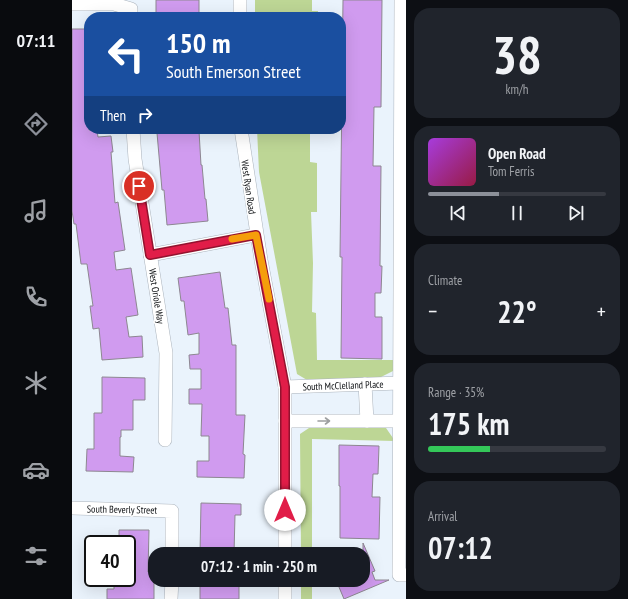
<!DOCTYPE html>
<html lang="en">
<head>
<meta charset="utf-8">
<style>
	:root { --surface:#171b24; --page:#20242c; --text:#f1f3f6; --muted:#9ea1a6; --line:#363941; --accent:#8c9099 }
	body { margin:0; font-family:"PT Sans Narrow",sans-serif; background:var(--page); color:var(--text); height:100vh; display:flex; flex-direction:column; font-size:15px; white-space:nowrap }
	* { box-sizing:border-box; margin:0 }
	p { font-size:13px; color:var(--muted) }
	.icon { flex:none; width:22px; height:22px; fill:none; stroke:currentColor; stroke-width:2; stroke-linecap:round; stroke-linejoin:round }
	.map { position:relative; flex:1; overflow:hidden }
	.panel { display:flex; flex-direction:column; gap:8px; padding:8px; background:#0d0f14; width:222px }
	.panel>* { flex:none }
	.banner { position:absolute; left:12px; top:12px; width:262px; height:122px; border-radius:16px; box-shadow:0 4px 16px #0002; background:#1a4fa0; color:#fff; overflow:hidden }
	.speed { position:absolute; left:12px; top:535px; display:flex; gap:8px; font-size:20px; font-weight:700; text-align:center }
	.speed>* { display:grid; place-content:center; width:52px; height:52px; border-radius:50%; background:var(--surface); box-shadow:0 4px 16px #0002; line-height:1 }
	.speed .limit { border:2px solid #111; border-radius:6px; background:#fff; color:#111 }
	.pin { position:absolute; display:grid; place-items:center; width:34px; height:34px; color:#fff; margin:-17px; border:2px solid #fff; border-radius:50%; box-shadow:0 1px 4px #0007 }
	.me { position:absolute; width:44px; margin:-22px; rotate:0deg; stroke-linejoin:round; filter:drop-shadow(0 0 3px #0008) }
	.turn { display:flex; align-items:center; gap:14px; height:84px; padding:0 16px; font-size:18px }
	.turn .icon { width:52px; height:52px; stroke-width:2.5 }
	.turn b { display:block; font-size:28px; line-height:34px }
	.then { display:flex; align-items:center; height:38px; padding:0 16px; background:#0003; gap:8px; font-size:15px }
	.big { font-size:30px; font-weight:700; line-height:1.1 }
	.panel .card { flex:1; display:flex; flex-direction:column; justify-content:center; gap:6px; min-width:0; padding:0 14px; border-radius:16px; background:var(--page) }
	.panel .dial { align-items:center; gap:0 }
	.dial b { font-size:52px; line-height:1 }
	.song { display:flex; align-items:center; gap:12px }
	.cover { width:48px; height:48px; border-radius:6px; background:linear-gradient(135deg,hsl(280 70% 55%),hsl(340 70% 35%)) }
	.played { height:4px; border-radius:2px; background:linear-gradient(90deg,var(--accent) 40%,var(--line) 40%) }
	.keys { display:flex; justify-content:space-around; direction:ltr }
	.heat { display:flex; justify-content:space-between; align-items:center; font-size:22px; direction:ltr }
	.charge { height:6px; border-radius:3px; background:linear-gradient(90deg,#34c759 35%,var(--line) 0) }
	.trip { position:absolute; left:76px; top:547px; width:222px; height:40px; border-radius:16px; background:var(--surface); box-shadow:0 4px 16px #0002; font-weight:700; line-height:40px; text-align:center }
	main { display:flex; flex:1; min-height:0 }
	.dock { display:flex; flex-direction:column; width:72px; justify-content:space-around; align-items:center; background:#090b0e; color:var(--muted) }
	.dock .icon { width:28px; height:28px }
	.dock .active { color:var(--accent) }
	.dock b { font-size:18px; color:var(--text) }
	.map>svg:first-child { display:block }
	.green { fill:#bdd695 }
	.building { fill:#d09bef; stroke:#8d8791 }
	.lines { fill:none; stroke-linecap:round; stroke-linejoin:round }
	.minor-casing { stroke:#abb3bc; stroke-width:14 }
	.minor { stroke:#fff; stroke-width:13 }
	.oneway { stroke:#9d9fa0 }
	.route-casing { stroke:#92132f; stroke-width:10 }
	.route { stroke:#e11d48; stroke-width:7 }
	.slow { stroke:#f59e0b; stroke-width:7 }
	.labels { text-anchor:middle; stroke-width:3; stroke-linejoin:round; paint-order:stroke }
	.street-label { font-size:10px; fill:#0b0e11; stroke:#fff }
</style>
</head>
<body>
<main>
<nav class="dock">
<b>07:11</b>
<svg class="icon active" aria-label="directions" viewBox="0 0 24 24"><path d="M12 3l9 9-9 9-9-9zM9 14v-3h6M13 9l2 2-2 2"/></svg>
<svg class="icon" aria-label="music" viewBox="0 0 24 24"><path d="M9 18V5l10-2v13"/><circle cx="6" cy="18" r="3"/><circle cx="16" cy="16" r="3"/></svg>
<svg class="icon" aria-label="phone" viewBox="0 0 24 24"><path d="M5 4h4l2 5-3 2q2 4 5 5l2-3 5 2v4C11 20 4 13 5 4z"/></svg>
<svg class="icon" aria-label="climate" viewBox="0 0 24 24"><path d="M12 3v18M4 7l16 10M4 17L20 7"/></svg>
<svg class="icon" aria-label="car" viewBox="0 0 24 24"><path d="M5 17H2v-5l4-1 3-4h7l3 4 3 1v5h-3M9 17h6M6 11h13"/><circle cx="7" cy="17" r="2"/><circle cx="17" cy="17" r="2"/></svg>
<svg class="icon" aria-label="filters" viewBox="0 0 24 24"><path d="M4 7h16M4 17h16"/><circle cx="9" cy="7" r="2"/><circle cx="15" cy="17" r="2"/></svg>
</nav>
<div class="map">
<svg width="334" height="599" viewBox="0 0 334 599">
	<rect width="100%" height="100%" fill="#eaf3fc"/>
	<!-- green -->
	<g class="green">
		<path d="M183,0H240V11H246V17H183Z"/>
		<path d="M185,129H238V162L245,163V212H239L241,263L240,312L244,313L245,360H322L321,371L305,379L235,380L225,374L187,172Z"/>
		<path d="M240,426L314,428L323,441L240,439V554H229L228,434Z"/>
		<rect x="229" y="580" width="11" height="19"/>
	</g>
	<!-- building -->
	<g class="building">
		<rect x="84" y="0" width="43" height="13"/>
		<path d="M271,0H310L309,107H302L301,166H309L308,266H310L309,293H303V317H310V359L269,358L270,257H268Z"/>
		<path d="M0,29H17V130H25L26,137L39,136L41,152H39L43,203L46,202L53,250L42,252L44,270L59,268L66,315L54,317L57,337L70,336L71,357L30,360L27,328L21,329L18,306H21L15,264H9L4,224H2L0,211Z"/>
		<path d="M127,131L129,165H130L133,199H134L136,221L95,225L92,190H90L85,133Z"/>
		<path d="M148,272L153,308H156L160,345H164V415H173L171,454L173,455L172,478L125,477V461H137V436H129L130,404H117V389H129V369H118L117,355L127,354V333L116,335L112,301H109L106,278Z"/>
		<path d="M30,377L73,378V400H61V430H49V437H48V456L62,457L61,472L14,471L15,449H22V413H30Z"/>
		<path d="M267,445L307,446L306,474H301L300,497H308L307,539L268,538V486H267Z"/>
		<path d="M129,503L169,504V515H163L162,554H128Z"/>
		<path d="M47,530H77L76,572H82V599H35V589H42V578H55V544H47Z"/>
		<path d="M291,543L303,571L300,572L303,580H317L272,599L264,580H291Z"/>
		<rect x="128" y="582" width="39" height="17"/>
	</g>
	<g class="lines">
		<defs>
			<g id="minor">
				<path d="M168,0V17"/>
				<path d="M329,0L327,575H334"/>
				<path d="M0,4H42L59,9V17"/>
				<path d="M61,129L63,159L94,353L93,440"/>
				<path d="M169,129L189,260L213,387V554"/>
				<path d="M78,255L184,235"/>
				<path d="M293,384L295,421"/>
				<path d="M213,387L328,383"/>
				<path d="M213,421H328"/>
				<path d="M0,508L100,511V554"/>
				<path d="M99,599L100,580"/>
				<path d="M213,599V580"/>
			</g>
		</defs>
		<!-- minor casing -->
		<use href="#minor" class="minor-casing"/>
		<!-- minor -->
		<use href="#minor" class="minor"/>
	</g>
	<!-- one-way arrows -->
	<defs><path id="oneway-shaft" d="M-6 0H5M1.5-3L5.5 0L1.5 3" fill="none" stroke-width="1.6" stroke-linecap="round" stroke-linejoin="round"/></defs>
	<use class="oneway" href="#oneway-shaft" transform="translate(252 421)"/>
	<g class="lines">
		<defs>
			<path id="route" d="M67,186L78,255L184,235L213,387V510"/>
		</defs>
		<!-- route casing -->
		<use href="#route" class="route-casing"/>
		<!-- route -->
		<use href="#route" class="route"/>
		<!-- slow -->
		<path class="slow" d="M160,239L184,235L197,299"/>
	</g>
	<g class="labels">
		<!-- street labels -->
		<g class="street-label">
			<text transform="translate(177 187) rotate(82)" y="4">West Ryan Road</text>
			<text transform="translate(85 296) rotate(81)" y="4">West Oriole Way</text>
			<text transform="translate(271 385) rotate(-2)" y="4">South McClelland Place</text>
			<text transform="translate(50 509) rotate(1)" y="4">South Beverly Street</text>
		</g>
	</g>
</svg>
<div class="speed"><div class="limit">40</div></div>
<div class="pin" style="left:67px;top:186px;background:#d93025"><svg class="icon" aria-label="arrive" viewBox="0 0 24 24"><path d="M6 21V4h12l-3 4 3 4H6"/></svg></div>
<svg class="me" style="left:213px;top:510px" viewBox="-20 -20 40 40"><circle r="19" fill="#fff"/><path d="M0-13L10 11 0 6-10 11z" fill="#e11d48"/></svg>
<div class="trip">07:12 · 1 min · 250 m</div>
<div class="banner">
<div class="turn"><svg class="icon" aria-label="left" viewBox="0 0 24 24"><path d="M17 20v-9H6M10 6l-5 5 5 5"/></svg><div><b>150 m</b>South Emerson Street</div></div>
<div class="then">Then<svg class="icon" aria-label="right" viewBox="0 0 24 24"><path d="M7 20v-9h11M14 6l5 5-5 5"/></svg></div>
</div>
</div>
<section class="panel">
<div class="card dial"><b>38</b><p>km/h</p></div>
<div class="card">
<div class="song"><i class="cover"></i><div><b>Open Road</b><p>Tom Ferris</p></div></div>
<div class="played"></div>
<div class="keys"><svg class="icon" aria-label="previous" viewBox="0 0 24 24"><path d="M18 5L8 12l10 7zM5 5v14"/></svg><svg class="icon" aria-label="pause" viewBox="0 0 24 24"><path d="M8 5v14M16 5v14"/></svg><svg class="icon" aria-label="next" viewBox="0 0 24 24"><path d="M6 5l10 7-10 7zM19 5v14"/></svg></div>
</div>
<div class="card"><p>Climate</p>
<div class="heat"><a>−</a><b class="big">22°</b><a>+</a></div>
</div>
<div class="card"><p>Range · 35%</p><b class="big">175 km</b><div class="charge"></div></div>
<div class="card"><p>Arrival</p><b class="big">07:12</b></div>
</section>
</main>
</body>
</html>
